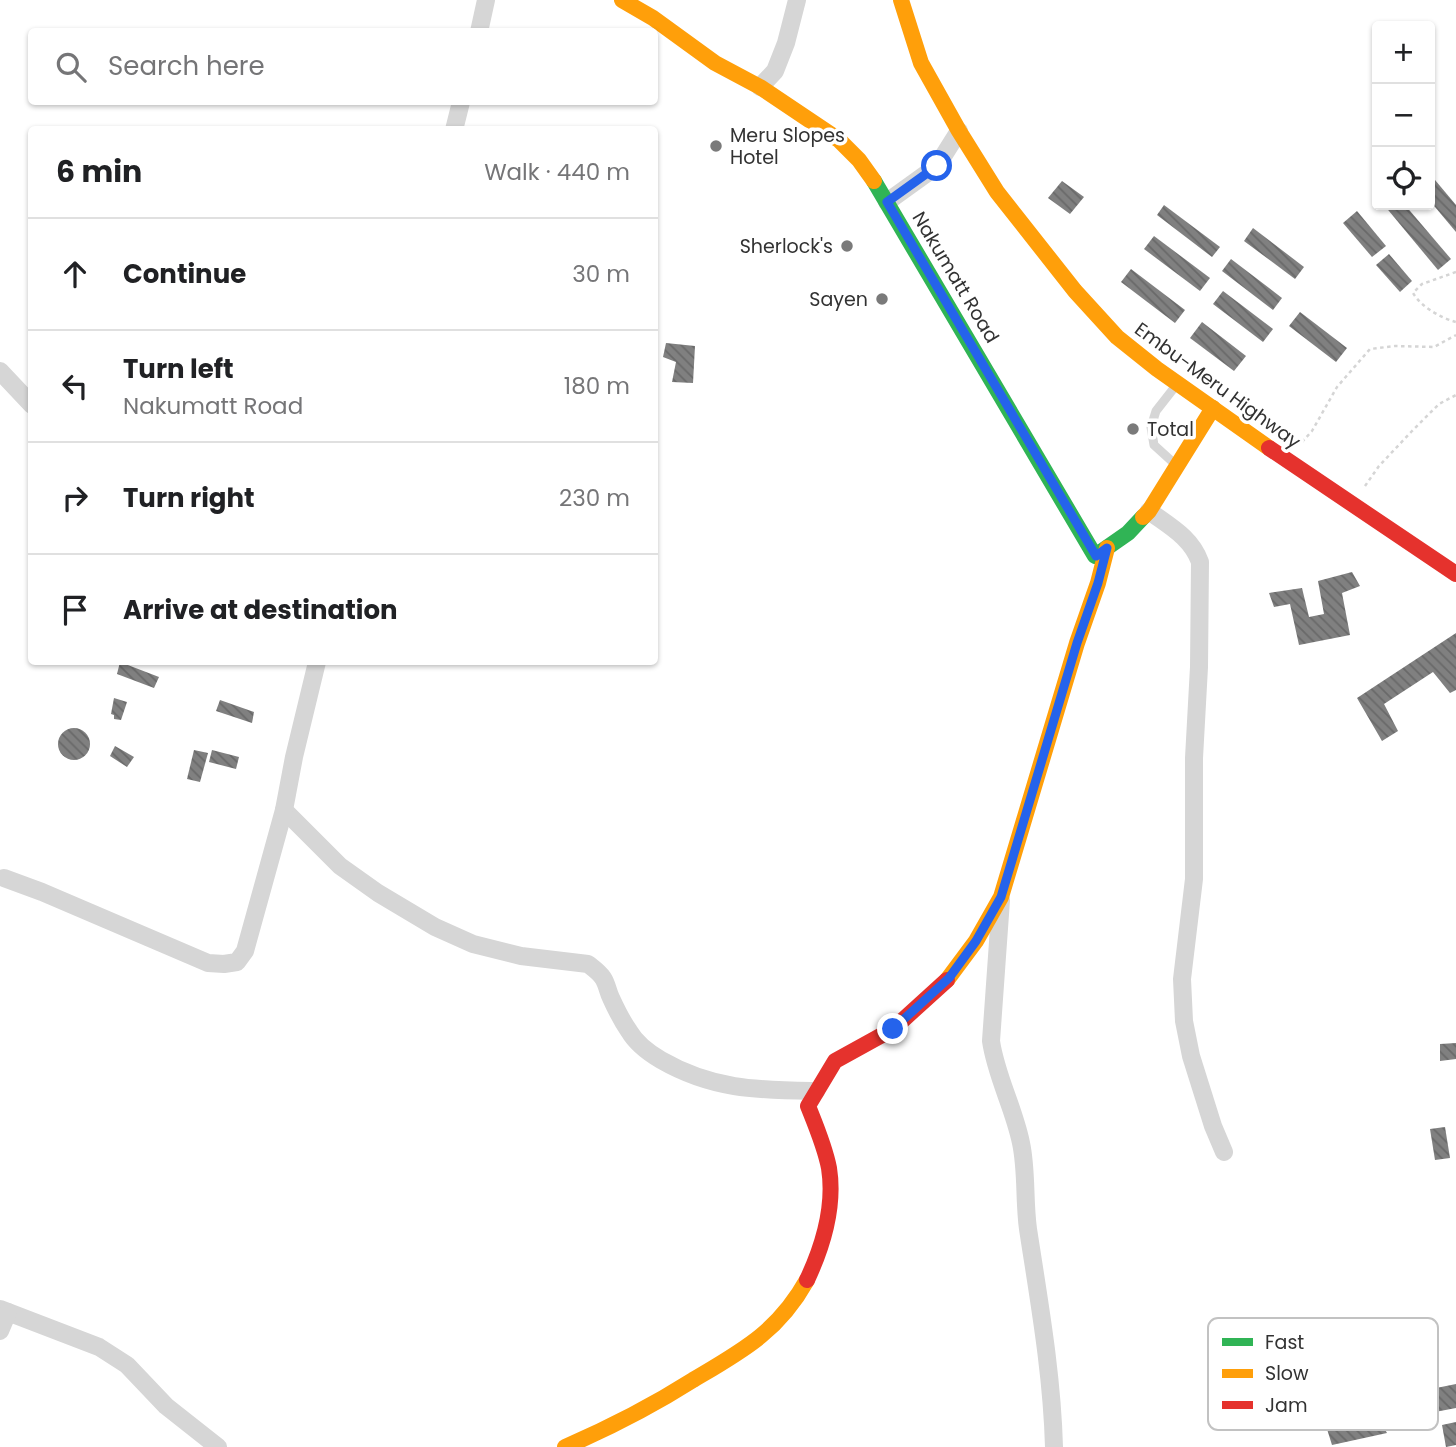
<!DOCTYPE html>
<html lang="en">
<head>
<meta charset="utf-8">
<style>
	:root { --surface:#fff; --page:#f2f2f2; --text:#202124; --muted:#757577; --line:#e0e0e0 }
	body { margin:0; font-family:Poppins,sans-serif; background:var(--page); color:var(--text) }
	.controls { position:absolute; right:21px; top:21px; display:grid; overflow:hidden; border-radius:7px; box-shadow:0 2px 5px #0004 }
	.controls button { width:63px; height:63px; display:grid; place-items:center; padding:0; border:0; border-bottom:2px solid var(--line); background:var(--surface); color:var(--text); font:35px sans-serif }
	.stop { position:absolute; width:21px; height:21px; margin:-16px; border:5px solid #2563eb; border-radius:50%; background:#fff }
	.stop.end { background:#2563eb; border-color:#fff; box-shadow:0 2px 7px #0008 }
	.list { margin:0; padding:0; list-style:none }
	h2 { display:flex; justify-content:space-between; align-items:center; height:91px; margin:0; padding:0 28px; font-size:30px }
	h2 small { font-size:23px; font-weight:400; color:var(--muted) }
	.list li { display:grid; grid-template-columns:46px 1fr auto; gap:21px; align-items:center; box-sizing:border-box; height:112px; padding:0 28px; border-top:2px solid var(--line) }
	.list b { display:block; font-size:26px; white-space:nowrap }
	.list p { margin:0; font-size:23px; white-space:nowrap; color:var(--muted) }
	.list em { font-size:23px; font-style:normal; color:var(--muted) }
	.icon { flex:none; width:38px; height:38px; fill:none; stroke:currentColor; stroke-width:2; stroke-linecap:round; stroke-linejoin:round }
	.map { position:relative; flex:none; width:1456px; height:1447px; overflow:hidden }
	.search { position:absolute; background:var(--surface); box-shadow:0 2px 5px #0004; left:28px; top:28px; width:630px; height:77px; display:flex; align-items:center; gap:18px; box-sizing:border-box; padding:0 24px; border-radius:7px; color:var(--muted); font-size:26px }
	.panel { position:absolute; background:var(--surface); box-shadow:0 2px 5px #0004; left:28px; top:126px; width:630px; height:539px; border-radius:7px }
	.map>svg:first-child { display:block }
</style>
</head>
<body>
<div class="map">
<svg width="1456" height="1447" viewBox="0 0 1456 1447">
	<defs>
		<pattern id="building-back-hatch" width="6" height="6" patternUnits="userSpaceOnUse" patternTransform="scale(1.75)"><rect width="6" height="6" fill="#808080"/><path d="M-1 5l2 2M0 0l6 6M5-1l2 2" fill="none" stroke="#696969"/></pattern>
	</defs>
	<rect width="100%" height="100%" fill="#fff"/>
	<g fill="url(#building-back-hatch)">
		<path d="M 1430,174 L 1456,205 L 1456,232 L 1430,201 Z"/>
		<path d="M 1062,181 L 1084,197 L 1070,214 L 1048,198 Z"/>
		<path d="M 1164,205 L 1220,247 L 1212,257 L 1157,215 Z"/>
		<path d="M 1384,205 L 1405,205 L 1451,259 L 1438,270 Z"/>
		<path d="M 1357,211 L 1386,246 L 1372,257 L 1343,223 Z"/>
		<path d="M 1253,228 L 1304,267 L 1295,279 L 1244,241 Z"/>
		<path d="M 1154,236 L 1210,278 L 1200,291 L 1144,249 Z"/>
		<path d="M 1389,254 L 1412,281 L 1400,292 L 1376,265 Z"/>
		<path d="M 1231,259 L 1282,298 L 1273,310 L 1222,271 Z"/>
		<path d="M 1131,269 L 1185,310 L 1175,323 L 1121,282 Z"/>
		<path d="M 1223,291 L 1273,329 L 1263,342 L 1213,304 Z"/>
		<path d="M 1300,312 L 1347,348 L 1336,362 L 1289,326 Z"/>
		<path d="M 1202,322 L 1246,356 L 1234,371 L 1190,338 Z"/>
		<path d="M 666,343 L 695,346 L 693,383 L 672,382 L 676,362 L 663,357 Z"/>
		<path d="M 1352,572 L 1360,586 L 1342,593 L 1350,635 L 1299,645 L 1290,604 L 1274,607 L 1269,593 L 1302,588 L 1309,617 L 1324,614 L 1318,581 Z"/>
		<path d="M 1456,633 L 1456,690 L 1450,693 L 1433,672 L 1384,704 L 1398,731 L 1382,741 L 1357,698 Z"/>
		<path d="M 120,662 L 159,677 L 154,688 L 117,674 Z"/>
		<path d="M 114,698 L 127,702 L 121,720 L 114,719 L 114,715 L 111,714 Z"/>
		<path d="M 220,700 L 254,712 L 252,723 L 216,711 Z"/>
		<circle cx="74" cy="744" r="16"/>
		<path d="M 115,746 L 134,757 L 127,767 L 110,756 Z"/>
		<path d="M 194,750 L 208,753 L 200,782 L 187,779 Z"/>
		<path d="M 212,750 L 239,757 L 236,769 L 209,762 Z"/>
		<path d="M 1456,1043 L 1456,1059 L 1440,1061 L 1440,1044 Z"/>
		<path d="M 1445,1127 L 1450,1158 L 1435,1160 L 1430,1129 Z"/>
		<path d="M 1456,1384 L 1456,1408 L 1382,1422 L 1377,1400 Z"/>
		<path d="M 1379,1419 L 1387,1433 L 1332,1445 L 1327,1429 Z"/>
		<path d="M 1456,1422 L 1456,1445 L 1446,1447 L 1442,1425 Z"/>
	</g>
	<g fill="none" stroke-linecap="round" stroke-linejoin="round">
		<g stroke="#d5d5d5" stroke-width="2.5" stroke-dasharray="3.5 3.5" stroke-linecap="butt">
			<path d="M 1456,272 L 1422,284 L 1413,293 C 1421,307 1441,318 1456,322"/>
			<path d="M 1302,442 L 1312,431 L 1337,387 L 1370,349 L 1395,346 L 1434,347 L 1456,335"/>
			<path d="M 1365,486 L 1379,466 L 1412,431 L 1439,404 L 1456,395"/>
		</g>
		<path stroke="#d6d6d6" stroke-width="9" d="M 1174,388 L 1156,411 L 1151,427 L 1154,445 L 1176,465"/>
		<g stroke="#d6d6d6" stroke-width="18">
			<path d="M 479,32 L 486,0"/>
			<path d="M 760,87 L 775,71 L 786,43 L 797,0"/>
			<path d="M 454,130 L 461,102"/>
			<path d="M 887,202 L 937,166 L 959,131"/>
			<path d="M 0,371 L 32,405"/>
			<path d="M 1149,511 C 1169,526 1191,537 1200,562 L 1199,667 L 1194,758 L 1194,879 L 1182,979 L 1184,1021 L 1191,1056 L 1213,1126 L 1224,1152"/>
			<path d="M 284,810 L 340,866 L 378,893 L 435,927 L 473,944 L 521,956 L 588,964 C 593,968 599,972 603,978 C 607,984 608,992 611,998 C 616,1009 622,1021 629,1031 C 636,1043 649,1053 661,1060 C 713,1090 758,1090 816,1091"/>
			<path d="M 4,878 L 42,892 L 208,963 L 224,964 L 237,962 L 245,951 L 284,810 L 294,757 L 317,662"/>
			<path d="M 1001,900 L 991,1041 C 996,1076 1014,1108 1021,1143 C 1027,1171 1024,1200 1028,1229 C 1039,1301 1052,1373 1054,1447"/>
			<path d="M 0,1309 L 99,1347 L 127,1365 L 166,1406 L 218,1447"/>
			<path d="M 0,1331 L 8,1312"/>
		</g>
		<path stroke="#30b455" stroke-width="16" d="M 874,181 L 1095,556 L 1128,533 L 1143,517"/>
		<g stroke="#ff9f0a" stroke-width="16">
			<path d="M 622,0 L 653,18 L 715,63 L 760,87 L 839,140 L 859,160 L 874,181"/>
			<path d="M 901,0 L 921,63 L 959,131 L 997,192 L 1075,291 L 1117,337 L 1157,369 L 1269,448"/>
			<path d="M 1143,517 L 1149,511 L 1213,408"/>
			<path d="M 947,980 L 976,941 L 1001,897 L 1077,643 L 1098,583 L 1107,548"/>
			<path d="M 565,1447 C 609,1428 652,1406 693,1380 C 742,1351 778,1332 807,1280"/>
		</g>
		<g stroke="#e5322d" stroke-width="16">
			<path d="M 1269,448 L 1456,574"/>
			<path d="M 807,1280 C 823,1246 835,1206 829,1168 C 825,1147 816,1126 808,1106 L 835,1061 L 893,1029 L 947,980"/>
		</g>
	</g>
	<g fill="none" stroke-linecap="round" stroke-linejoin="round">
		<path stroke="#2563eb" stroke-width="9" d="M 893,1029 L 949,978 L 976,941 L 1001,897 L 1077,643 L 1098,583 L 1107,548 L 1096,556 L 887,202 L 937,166"/>
	</g>
	<g fill="#7a7a7a" stroke="#fff" stroke-width="2.5">
		<circle cx="716" cy="146" r="7"/>
		<circle cx="847" cy="246" r="7"/>
		<circle cx="882" cy="299" r="7"/>
		<circle cx="1133" cy="429" r="7"/>
	</g>
	<g text-anchor="middle" stroke-width="7" stroke-linejoin="round" paint-order="stroke">
		<g font-size="19" fill="#323232" stroke="#fff" text-anchor="start">
			<text x="730" y="142">Meru Slopes<tspan x="730" dy="22">Hotel</tspan></text>
			<text x="833" y="253" text-anchor="end">Sherlock's</text>
			<text x="868" y="306" text-anchor="end">Sayen</text>
			<text x="1147" y="436">Total</text>
		</g>
		<g font-size="19" fill="#323232" stroke="#fff">
			<text transform="translate(956 277) rotate(59)" y="7">Nakumatt Road</text>
			<text transform="translate(1218 385) rotate(36)" y="7">Embu-Meru Highway</text>
		</g>
	</g>
	<rect x="1208" y="1318" width="230" height="112" rx="10" fill="#fff" stroke="#c2c2c2" stroke-width="2"/>
	<rect x="1222" y="1338" width="31" height="8" fill="#30b455"/>
	<rect x="1222" y="1369" width="31" height="9" fill="#ff9f0a"/>
	<rect x="1222" y="1401" width="31" height="8" fill="#e5322d"/>
	<g font-size="19" fill="#323232">
		<text x="1265" y="1349">Fast</text>
		<text x="1265" y="1380">Slow</text>
		<text x="1265" y="1412">Jam</text>
	</g>
</svg>
<div class="controls">
<button>+</button>
<button>−</button>
<button><svg class="icon" aria-label="locate" viewBox="0 0 24 24"><circle cx="12" cy="12" r="6"/><path d="M12 2v4M12 18v4M2 12h4M18 12h4"/></svg></button>
</div>
<div class="stop" style="left:937px;top:166px"></div>
<div class="stop end" style="left:893px;top:1029px"></div>
<div class="search"><svg class="icon" aria-label="search" viewBox="0 0 24 24"><circle cx="10" cy="10" r="6"/><path d="M15 15l6 6"/></svg>Search here</div>
<section class="panel">
<h2>6 min<small>Walk · 440 m</small></h2>
<ul class="list">
<li><svg class="icon" aria-label="ahead" viewBox="0 0 24 24"><path d="M12 20V5M6 11l6-6 6 6"/></svg><div><b>Continue</b></div><em>30 m</em></li>
<li><svg class="icon" aria-label="left" viewBox="0 0 24 24"><path d="M17 20v-9H6M10 6l-5 5 5 5"/></svg><div><b>Turn left</b><p>Nakumatt Road</p></div><em>180 m</em></li>
<li><svg class="icon" aria-label="right" viewBox="0 0 24 24"><path d="M7 20v-9h11M14 6l5 5-5 5"/></svg><div><b>Turn right</b></div><em>230 m</em></li>
<li><svg class="icon" aria-label="arrive" viewBox="0 0 24 24"><path d="M6 21V4h12l-3 4 3 4H6"/></svg><div><b>Arrive at destination</b></div></li>
</ul>
</section>
</div>
</body>
</html>
